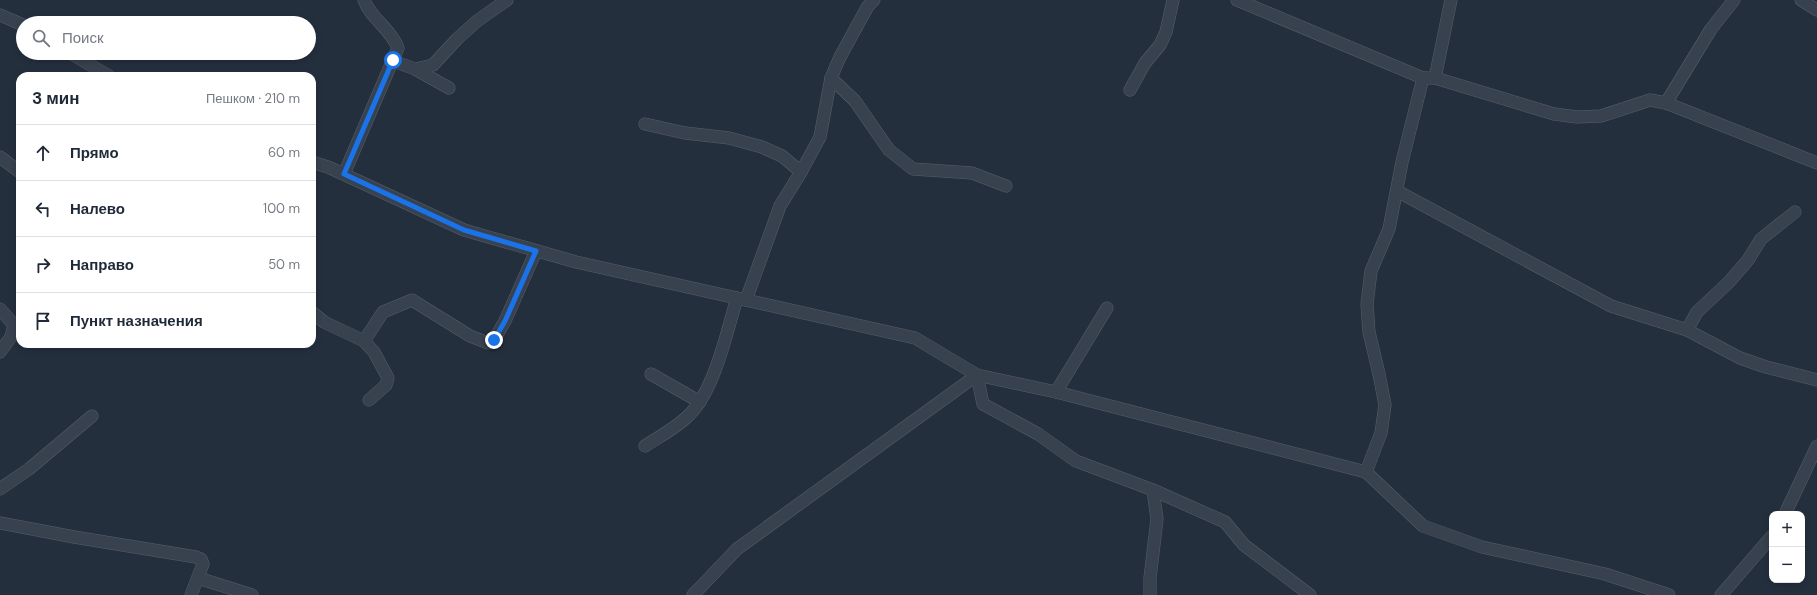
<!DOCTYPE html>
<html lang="ru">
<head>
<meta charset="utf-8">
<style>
	:root { --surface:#fff; --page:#f6f6f7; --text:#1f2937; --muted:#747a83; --line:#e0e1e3 }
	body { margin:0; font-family:"DM Sans",sans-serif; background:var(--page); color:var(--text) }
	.controls { position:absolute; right:12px; bottom:12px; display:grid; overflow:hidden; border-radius:8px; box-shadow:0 2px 6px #0003 }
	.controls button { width:36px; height:36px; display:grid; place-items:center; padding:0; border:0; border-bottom:1px solid var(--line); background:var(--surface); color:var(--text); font:20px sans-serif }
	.stop { position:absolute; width:12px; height:12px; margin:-9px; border:3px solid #1a73e8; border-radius:50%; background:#fff }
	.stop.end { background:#1a73e8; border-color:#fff; box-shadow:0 1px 4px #0008 }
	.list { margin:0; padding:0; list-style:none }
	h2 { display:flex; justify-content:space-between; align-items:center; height:52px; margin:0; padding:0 16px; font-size:17px }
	h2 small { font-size:13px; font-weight:400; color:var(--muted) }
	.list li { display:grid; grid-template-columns:26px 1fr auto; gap:12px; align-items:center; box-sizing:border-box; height:56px; padding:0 16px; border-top:1px solid var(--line) }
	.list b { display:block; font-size:15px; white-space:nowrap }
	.list em { font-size:13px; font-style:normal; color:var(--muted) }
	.icon { flex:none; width:22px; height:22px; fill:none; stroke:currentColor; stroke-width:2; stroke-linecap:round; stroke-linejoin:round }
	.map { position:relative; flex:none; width:1817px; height:595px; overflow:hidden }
	.search { position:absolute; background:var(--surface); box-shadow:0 2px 6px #0003; left:16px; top:16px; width:300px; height:44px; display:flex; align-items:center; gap:10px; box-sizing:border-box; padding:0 14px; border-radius:22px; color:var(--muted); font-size:15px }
	.panel { position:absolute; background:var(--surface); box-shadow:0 2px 6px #0003; left:16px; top:72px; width:300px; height:276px; border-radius:12px }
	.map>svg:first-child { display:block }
</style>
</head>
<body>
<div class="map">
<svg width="1817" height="595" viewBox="0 0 1817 595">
	<rect width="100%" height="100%" fill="#242f3e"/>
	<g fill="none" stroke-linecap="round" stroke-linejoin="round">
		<defs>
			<g id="minor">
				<path d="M 1237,0 L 1423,78 L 1435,78 L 1554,114 L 1577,117 L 1601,116 L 1650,100 L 1666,103 L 1817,163"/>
				<path d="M 1801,0 L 1817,10"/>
				<path d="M 0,15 L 23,25"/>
				<path d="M 70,53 L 109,76"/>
				<path d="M 393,61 L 415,69 L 449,88"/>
				<path d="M 415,69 L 433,65 L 457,39 L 477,21 L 507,0"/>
				<path d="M 831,78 L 855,101 L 889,150 L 913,169 L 972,173 L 1006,186"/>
				<path d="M 1435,78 L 1451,0"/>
				<path d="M 1130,90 L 1145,63 L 1160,45 L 1166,32 L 1173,0"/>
				<path d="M 1666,103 L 1711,29 L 1734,0"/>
				<path d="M 645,124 L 685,133 L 729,138 L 762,147 L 782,156 L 801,172"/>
				<path d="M 0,157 L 20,172"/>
				<path d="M 312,162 L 328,167 L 464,230 L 576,262 L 915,338 L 977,375 L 1056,392 L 1366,472 L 1423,526 L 1482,547 L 1605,574 L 1669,595"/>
				<path d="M 344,174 L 398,48 C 391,29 371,19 364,0"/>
				<path d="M 1397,191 L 1611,306 L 1687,330 L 1740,358 L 1766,367 L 1817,380"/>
				<path d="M 746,300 L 780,206 L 801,172 L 820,137 L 831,78 L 840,57 L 868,6 L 874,0"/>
				<path d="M 0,309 L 14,325 L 11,337 L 0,352"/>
				<path d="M 312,312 L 324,322 L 364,341 L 374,352 L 388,378 L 386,385 L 369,400"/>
				<path d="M 1687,330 L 1697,312 L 1729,282 L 1748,260 L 1761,239 L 1795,212"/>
				<path d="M 364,341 L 383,312 L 412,300 L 470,336 L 488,343 L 494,340 L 505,321 L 536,251"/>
				<path d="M 651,374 L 700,402"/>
				<path d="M 1056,392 L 1107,308"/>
				<path d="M 645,446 C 660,436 678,427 690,414 C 715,389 727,331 737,298"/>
				<path d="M 1366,472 L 1381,433 L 1385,405 L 1379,374 L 1369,332 L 1367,304 L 1371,271 L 1389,229 L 1402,162 L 1423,78"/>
				<path d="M 0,489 L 29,469 L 92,416"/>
				<path d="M 1785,514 L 1817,446"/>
				<path d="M 0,523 L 74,537 L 196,557 L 201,559 L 203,564 L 191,595"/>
				<path d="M 198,578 L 252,595"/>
				<path d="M 693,595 L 737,549 L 977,375 L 983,404 L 1038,434 L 1076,461 L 1153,490 L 1225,522 L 1244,545 L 1310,595"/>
				<path d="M 1150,595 L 1150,578 L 1157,519 L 1153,490"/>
				<path d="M 1721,595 L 1772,536"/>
			</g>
		</defs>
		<use href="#minor" stroke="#565f6c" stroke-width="13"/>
		<use href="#minor" stroke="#38414e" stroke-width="12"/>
	</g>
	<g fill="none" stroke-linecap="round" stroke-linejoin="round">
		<path stroke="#1a73e8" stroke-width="5" d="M 393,60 L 344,174 L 464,230 L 536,251 L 505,321 L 494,340"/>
	</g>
</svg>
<div class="controls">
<button>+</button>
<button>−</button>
</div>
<div class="stop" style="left:393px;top:60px"></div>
<div class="stop end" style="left:494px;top:340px"></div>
<div class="search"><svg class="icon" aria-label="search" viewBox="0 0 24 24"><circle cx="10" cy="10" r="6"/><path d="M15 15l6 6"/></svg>Поиск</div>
<section class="panel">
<h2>3 мин<small>Пешком · 210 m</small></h2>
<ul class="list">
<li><svg class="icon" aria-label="ahead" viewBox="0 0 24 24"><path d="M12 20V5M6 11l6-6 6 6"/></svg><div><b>Прямо</b></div><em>60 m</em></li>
<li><svg class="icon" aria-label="left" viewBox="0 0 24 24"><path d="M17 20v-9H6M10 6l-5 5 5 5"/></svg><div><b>Налево</b></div><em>100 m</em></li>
<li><svg class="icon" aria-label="right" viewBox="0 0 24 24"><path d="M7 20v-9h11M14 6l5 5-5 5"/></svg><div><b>Направо</b></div><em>50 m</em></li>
<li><svg class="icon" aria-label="arrive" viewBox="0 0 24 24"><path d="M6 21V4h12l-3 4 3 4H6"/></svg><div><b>Пункт назначения</b></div></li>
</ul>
</section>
</div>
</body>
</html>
